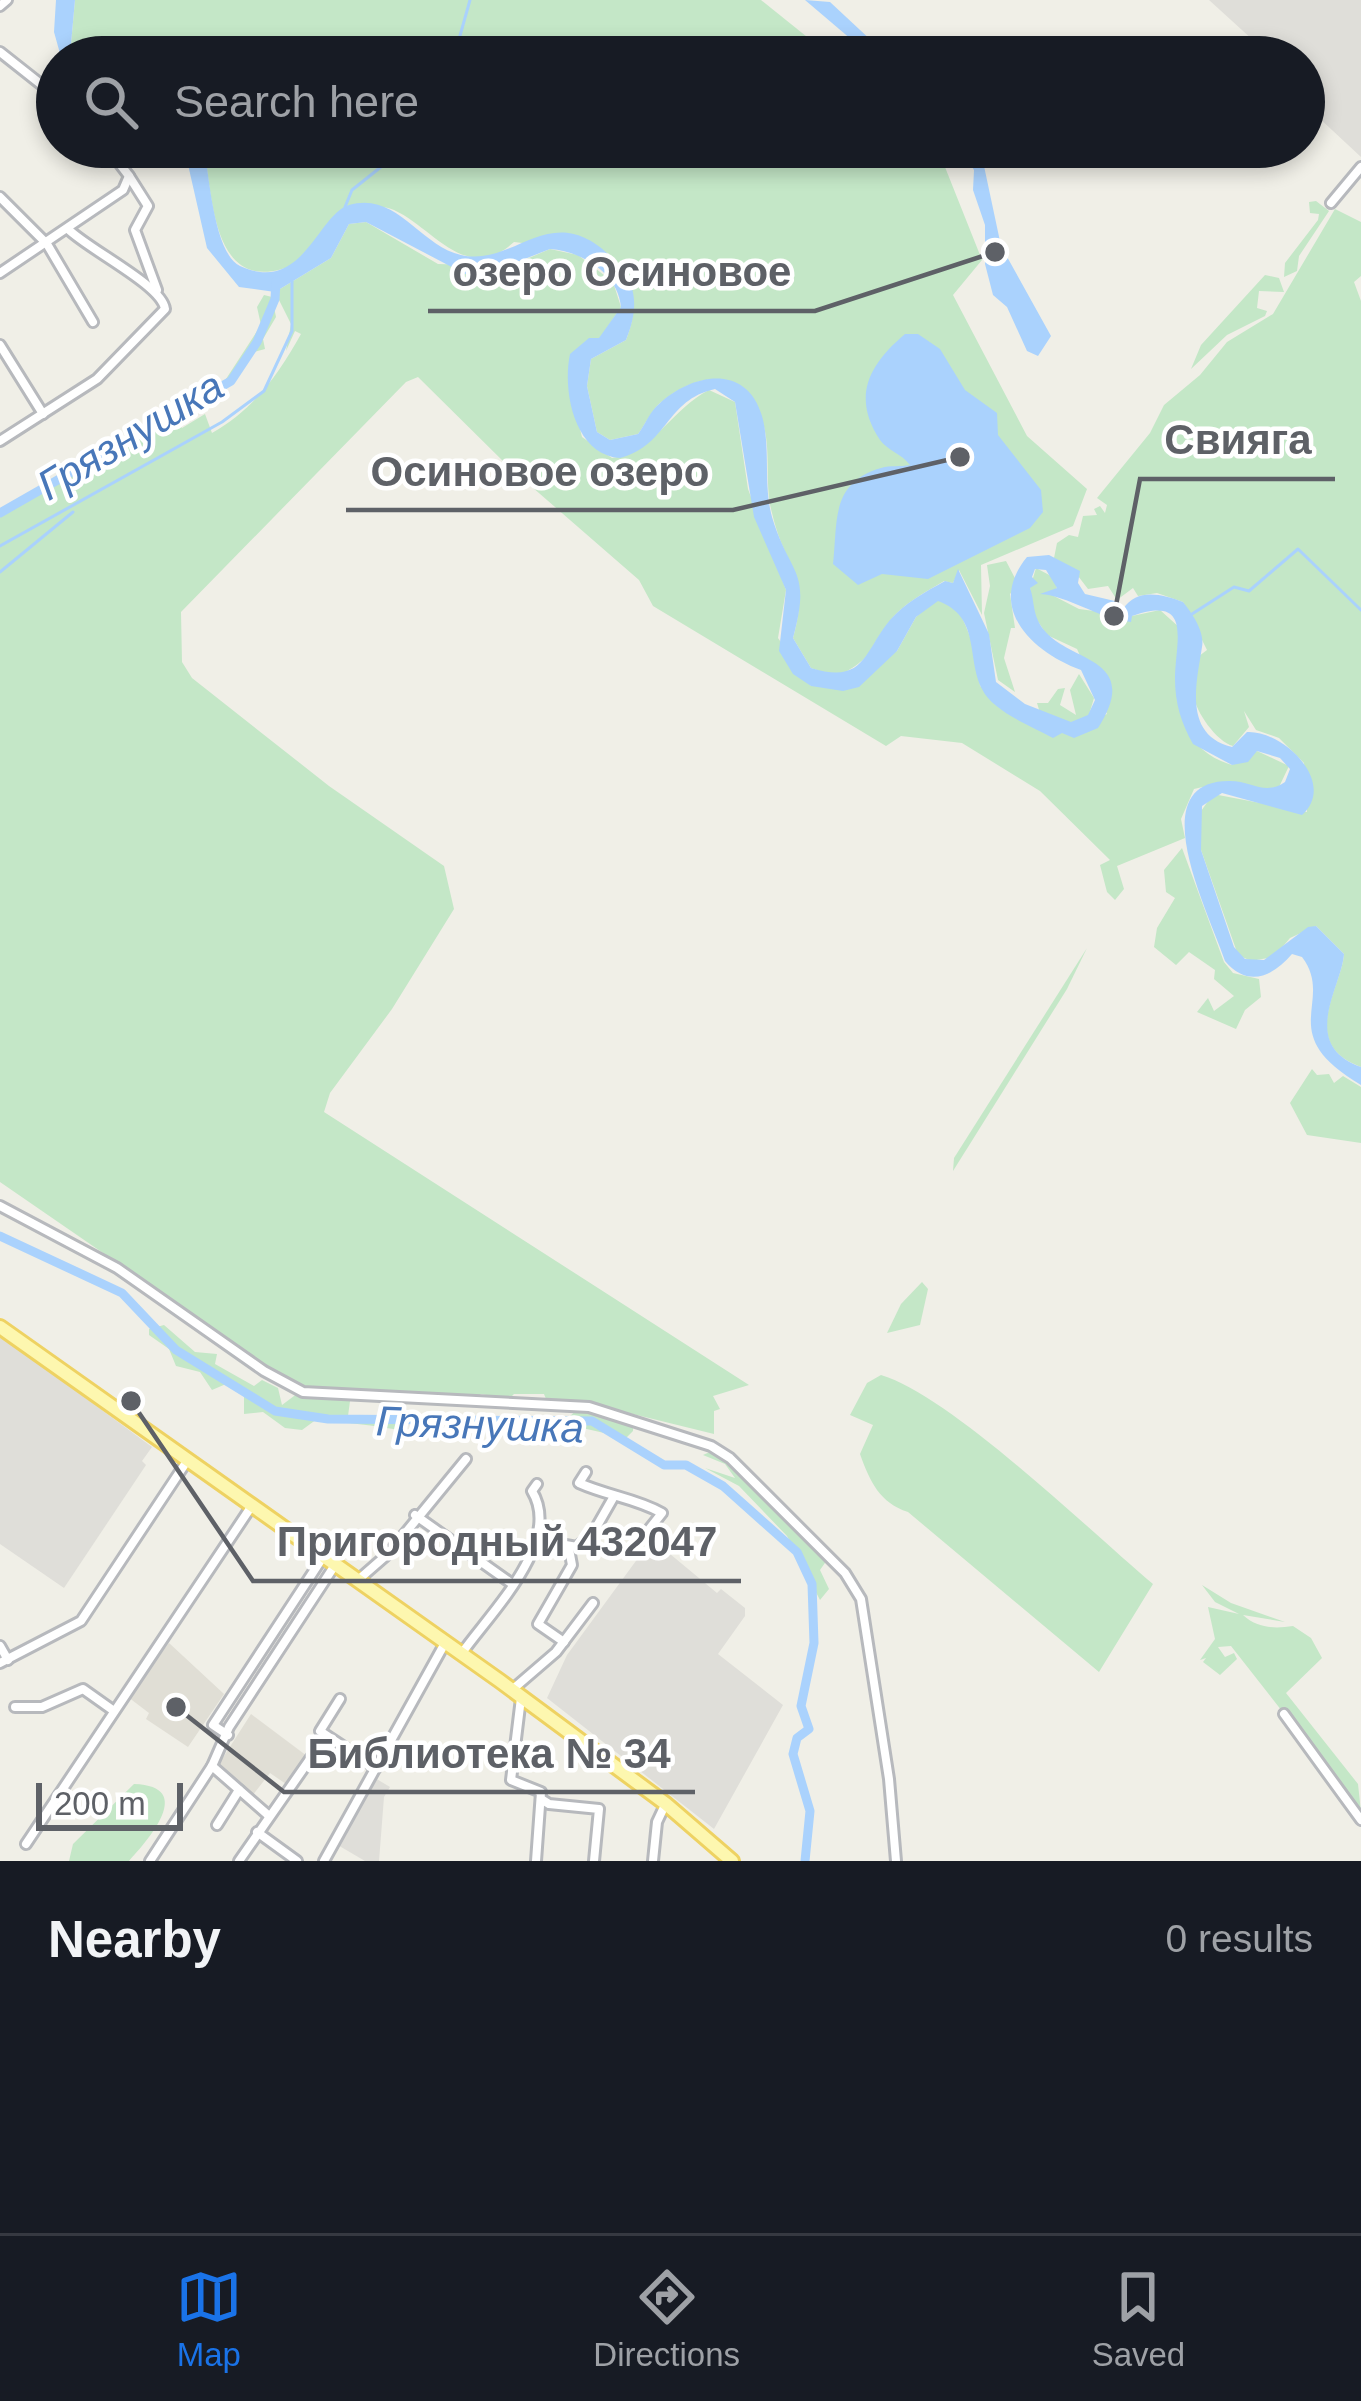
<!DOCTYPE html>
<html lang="en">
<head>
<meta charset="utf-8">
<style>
	:root { --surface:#171b24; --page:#20242c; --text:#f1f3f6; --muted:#9ea1a6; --line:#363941; --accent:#1a73e8 }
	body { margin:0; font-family:Arial,sans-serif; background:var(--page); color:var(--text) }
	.scale { position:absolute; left:36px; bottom:30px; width:147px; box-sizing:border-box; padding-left:12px; border:6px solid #5e6167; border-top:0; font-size:33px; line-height:42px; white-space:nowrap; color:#5e6167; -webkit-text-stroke:9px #fff; paint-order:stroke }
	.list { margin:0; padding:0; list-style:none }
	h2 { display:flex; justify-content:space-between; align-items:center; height:156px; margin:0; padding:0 48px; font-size:51px }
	h2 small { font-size:39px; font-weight:400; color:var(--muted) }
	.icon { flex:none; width:66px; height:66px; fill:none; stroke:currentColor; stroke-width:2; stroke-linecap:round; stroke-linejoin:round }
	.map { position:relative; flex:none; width:1361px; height:1861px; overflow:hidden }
	.search { position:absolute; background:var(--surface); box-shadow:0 6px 18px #0003; left:36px; right:36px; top:36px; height:132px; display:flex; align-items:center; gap:30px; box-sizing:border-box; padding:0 42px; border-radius:66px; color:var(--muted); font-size:45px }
	.sheet { height:372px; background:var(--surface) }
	nav { display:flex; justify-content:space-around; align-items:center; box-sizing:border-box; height:168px; border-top:3px solid var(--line); background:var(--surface); font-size:33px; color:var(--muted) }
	nav a { display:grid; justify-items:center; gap:6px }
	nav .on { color:var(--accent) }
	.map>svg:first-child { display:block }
</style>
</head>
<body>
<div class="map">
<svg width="1361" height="1861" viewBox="0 0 1361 1861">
	<rect width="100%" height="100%" fill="#f0efe7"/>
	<g fill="#dfded9">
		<path d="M 1209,0 L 1361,0 L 1361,157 L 1304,104 L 1304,57 L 1261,57 L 1265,51 Z"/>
		<path d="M 0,1335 L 152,1447 L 142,1461 L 146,1465 L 64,1588 L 0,1544 Z"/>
		<path d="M 652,1539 L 717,1593 L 721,1589 L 745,1608 L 745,1616 L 718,1654 L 783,1705 L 714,1829 L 547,1698 L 567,1655 Z"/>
		<path d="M 375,1778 L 390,1787 L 384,1797 L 379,1861 L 365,1861 L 336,1844 Z"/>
	</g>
	<g fill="#e0ded5">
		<path d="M 169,1643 L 224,1694 L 188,1747 L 146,1719 L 149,1713 L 128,1697 Z"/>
		<path d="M 251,1714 L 307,1756 L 286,1784 L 270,1773 L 252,1796 L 217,1767 Z"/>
	</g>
	<g fill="#c4e7c7">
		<path d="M 75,0 L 761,0 L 832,57 L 78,57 L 71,44 Z"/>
		<path d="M 204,147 L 937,147 L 982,260 L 953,295 L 1027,436 L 1087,489 L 1073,526 L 981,565 L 982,615 L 959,570 L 953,583 L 944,581 C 924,593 904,603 889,622 C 865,653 877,655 837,677 L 811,668 L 793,638 C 811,574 785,570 772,513 C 764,484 772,448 762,420 C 745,365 696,372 660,403 C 651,411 645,425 638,434 L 610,440 L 597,432 L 587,386 L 591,359 L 626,340 C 641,302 631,285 608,253 L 514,242 C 466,285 435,229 394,210 C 385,206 375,207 366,204 C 346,220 323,250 302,261 C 214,305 213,205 204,147 Z"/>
		<path d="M 1316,201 L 1329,211 L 1299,256 L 1297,271 L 1284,277 L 1285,263 L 1318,220 L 1319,214 L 1310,213 L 1309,202 Z"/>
		<path d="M 1335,209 L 1361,222 L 1361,276 L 1354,282 L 1361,301 L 1361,1067 C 1297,1044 1342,987 1344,954 L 1316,926 L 1290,938 L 1274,957 L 1251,961 L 1238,955 L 1201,850 L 1199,814 L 1213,794 L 1307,812 L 1304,763 L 1279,738 L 1256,730 L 1244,711 L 1249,727 L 1233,746 C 1217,742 1195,711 1194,696 C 1194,684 1198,669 1199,656 L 1207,650 L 1183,602 L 1157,593 L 1138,596 L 1133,588 L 1117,600 L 1108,586 L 1088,589 L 1075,572 L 1053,563 L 1057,543 L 1069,535 L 1078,537 L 1083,516 L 1097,515 L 1094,509 L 1100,506 L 1105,513 L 1107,505 L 1097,498 L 1150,433 L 1164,405 L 1200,375 L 1227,342 L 1273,314 Z"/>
		<path d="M 366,222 L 438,264 L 510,266 L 550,249 L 578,255 L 613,282 L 621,307 L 569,384 L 582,437 L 612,458 C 651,454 674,407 709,390 L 735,402 L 748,489 L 786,590 L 778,638 L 811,686 L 897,651 L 916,617 L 937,599 L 956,605 C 970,633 978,655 980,686 L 1062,733 L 1107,714 L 1077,649 L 1047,635 L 1033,614 L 1030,588 L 1036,568 L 1053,577 L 1057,588 L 1050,594 L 1079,609 L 1132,616 L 1160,610 L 1180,628 C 1174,680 1169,747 1232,765 L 1257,751 L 1289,766 L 1279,787 C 1249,792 1230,780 1194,789 L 1181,819 L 1185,838 L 1117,866 L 1124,889 L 1115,900 L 1107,892 L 1100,865 L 1110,860 L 1040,791 L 962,743 L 901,736 L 886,746 L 653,606 L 639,580 L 509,467 L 418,377 L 406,382 L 181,612 L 182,662 L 192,678 L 329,786 L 444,866 L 454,909 L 392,1009 L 330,1093 L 324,1112 L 749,1385 L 713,1396 L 720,1409 L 714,1411 L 714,1434 L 580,1401 L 546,1399 L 544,1394 L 514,1394 L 509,1399 L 481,1394 L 475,1399 L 299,1388 L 0,1182 L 0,516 L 175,419 L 182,428 L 205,414 L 212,433 C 254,409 278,375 301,334 L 295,331 L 286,351 L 291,324 L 275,292 L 331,258 L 349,224 Z"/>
		<path d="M 1265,275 L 1279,278 L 1284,292 L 1259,291 L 1257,308 L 1267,311 L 1265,316 L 1227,335 L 1191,369 L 1201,345 Z"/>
		<path d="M 264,295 L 272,297 L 276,317 L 263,339 L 265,349 L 254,352 L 230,385 L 224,382 L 261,325 L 257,307 Z"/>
		<path d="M 1006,561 L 1018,584 L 1010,594 L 1015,628 L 1011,628 L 1004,658 L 1015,692 L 998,680 L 984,613 L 990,586 L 987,565 Z"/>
		<path d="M 1079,674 L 1094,698 L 1088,718 L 1070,723 L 1040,713 L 1037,703 L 1048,703 L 1058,689 L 1065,688 L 1060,705 L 1076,715 L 1070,690 Z"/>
		<path d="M 1182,848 L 1224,962 L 1233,973 L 1259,979 L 1261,997 L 1245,1010 L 1236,1029 L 1197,1012 L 1208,998 L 1214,1011 L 1234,996 L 1214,979 L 1215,970 L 1189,952 L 1176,965 L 1154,947 L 1157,928 L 1175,898 L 1166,892 L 1164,870 Z"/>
		<path d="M 1087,948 L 1067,989 L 953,1171 L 954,1158 Z"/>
		<path d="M 1312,1069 L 1317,1075 L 1329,1074 L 1334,1083 L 1343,1076 L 1361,1087 L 1361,1143 L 1307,1135 L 1290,1103 Z"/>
		<path d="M 922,1282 L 928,1289 L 920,1325 L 887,1333 L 901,1304 Z"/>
		<path d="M 164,1325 L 195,1352 L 217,1354 L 215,1364 L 254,1386 L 262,1380 L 278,1388 L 282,1405 L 298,1393 L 343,1398 L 350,1401 L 348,1416 L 391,1416 L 403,1422 L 405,1431 C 373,1425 345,1423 317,1419 L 302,1430 L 285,1428 L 263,1412 L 244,1414 L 244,1395 L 226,1384 L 212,1390 L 200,1372 L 176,1366 L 169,1349 L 149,1335 L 149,1329 Z"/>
		<path d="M 881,1375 C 950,1395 1091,1532 1153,1584 L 1099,1672 L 908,1512 C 880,1503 870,1482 860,1454 L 873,1425 L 850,1415 L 867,1383 Z"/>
		<path d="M 578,1409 L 633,1422 L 633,1431 L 626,1438 L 578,1427 L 467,1427 L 476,1419 L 570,1416 Z"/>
		<path d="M 712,1451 L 734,1466 L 827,1560 L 820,1570 L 829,1589 L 820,1600 L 787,1536 L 739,1486 L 705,1468 L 735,1478 L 725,1464 L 703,1455 Z"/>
		<path d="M 1202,1585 L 1231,1603 L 1285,1622 L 1243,1615 C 1257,1628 1274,1629 1293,1626 L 1311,1638 L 1322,1658 L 1286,1693 L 1358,1784 L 1361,1812 L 1231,1646 L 1218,1647 L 1225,1657 L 1234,1653 L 1237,1659 L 1220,1675 L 1203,1662 L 1206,1658 L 1200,1660 L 1215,1639 L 1208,1607 L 1239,1614 L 1215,1602 Z"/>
		<path d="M 134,1784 C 197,1786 147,1841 129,1861 L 69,1861 L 73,1844 Z"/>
	</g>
	<g fill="#aad2fd">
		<path d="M 56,0 L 75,0 L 71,44 L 78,57 L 61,57 L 54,32 Z"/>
		<path d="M 805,0 L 830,2 L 889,57 L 872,57 Z"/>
		<path d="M 184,147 L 204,147 C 209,174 214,254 240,266 C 303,295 317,215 349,205 C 397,191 420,246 461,255 C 518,268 553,191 619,265 C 639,288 637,313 626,340 L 591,359 L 587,386 L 597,432 L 610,440 L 638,434 C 645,425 650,411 659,404 C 691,374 746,362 762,416 C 771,448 763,484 772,517 C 790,577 812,568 793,638 L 811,668 C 865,685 864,651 890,620 C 905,603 925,592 945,581 L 953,583 L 958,569 L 989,634 L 996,682 L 1025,704 L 1071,722 L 1088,715 L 1095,700 L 1081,670 C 1033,653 985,608 1027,557 L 1049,555 L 1080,571 L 1078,583 L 1085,594 L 1119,602 L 1123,609 C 1137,588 1161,594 1183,602 C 1192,613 1205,632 1202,647 C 1197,681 1182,735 1232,747 L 1247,732 C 1283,730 1338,783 1302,815 L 1222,793 L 1202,806 L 1201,850 L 1234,947 L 1245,959 L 1264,960 L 1308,927 L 1316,926 L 1344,954 C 1342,987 1298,1044 1361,1067 L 1361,1085 C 1272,1033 1336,1002 1302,957 L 1292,954 C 1272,977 1248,988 1225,961 C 1209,913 1140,780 1230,781 C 1252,781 1265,796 1285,782 L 1290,769 L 1280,758 L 1257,751 L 1248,762 L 1232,765 L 1193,744 C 1181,723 1175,703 1175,679 C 1175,642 1194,594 1132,616 L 1131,622 C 1097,618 1069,596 1040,594 L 1057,588 L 1046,570 L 1035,569 L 1032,577 L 1038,583 L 1030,588 C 1035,602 1032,615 1044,630 C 1070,663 1143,657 1098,728 L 1074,738 L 1062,733 L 1053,738 C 1032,726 993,712 982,689 C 966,657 981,617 938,601 L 916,617 L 897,651 L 859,687 L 843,691 L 811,686 L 793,674 L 779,651 L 786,590 L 754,517 L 735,402 L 715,389 C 665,400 669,445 620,458 C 575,455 562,392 570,354 L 589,338 L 599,338 L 621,307 C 618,273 581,251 550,249 L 489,273 L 465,274 L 366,222 L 349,224 L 331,258 L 275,292 L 239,287 L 207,248 Z"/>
		<path d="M 960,147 L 974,147 L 974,158 L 984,166 L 1001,246 L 1051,336 L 1038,356 L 1027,351 L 1007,307 L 993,295 L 985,264 L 985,225 L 973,190 L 974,170 Z"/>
		<path d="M 918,334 L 940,349 L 965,390 L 997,413 L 998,435 L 1041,490 L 1043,512 L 1030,528 L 928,579 L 882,574 L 858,585 L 833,564 C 838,521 830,483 881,468 C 891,465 900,467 910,465 C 902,454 887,450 880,440 C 853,399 866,367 905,334 Z"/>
	</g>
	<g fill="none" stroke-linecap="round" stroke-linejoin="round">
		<g stroke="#aad2fd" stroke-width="3">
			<path d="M 454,57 L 470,0"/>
			<path d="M 345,207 L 352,190 L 406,147"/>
			<path d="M 0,546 L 222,422 L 264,391 L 292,331 L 292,281"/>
			<path d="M 0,572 L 73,512"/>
			<path d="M 1192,614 L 1234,587 L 1249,591 L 1298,549 L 1361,610"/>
		</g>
		<g stroke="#aad2fd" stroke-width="9">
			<path d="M 0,513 L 231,381 L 257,342 L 275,299 L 276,281"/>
			<path d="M 0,1236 L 122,1293 L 176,1350 L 275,1411 L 328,1419 L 592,1421 L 664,1465 L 686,1465 L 723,1486 L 797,1552 L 812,1584 L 814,1643 L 801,1706 L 809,1729 L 797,1738 L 793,1754 L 810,1811 L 805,1861"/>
		</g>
		<defs>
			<g id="minor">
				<path d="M 0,6 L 7,0"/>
				<path d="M 0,52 L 57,97"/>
				<path d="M 129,176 L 148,206 L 135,230 L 157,290"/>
				<path d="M 0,197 L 47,244 L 93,322"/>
				<path d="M 1331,203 L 1361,167"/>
				<path d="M 0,273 L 123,190 L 129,176 L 107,147"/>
				<path d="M 0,345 L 43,414"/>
				<path d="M 0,441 L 97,379 L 165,309 C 162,285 89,250 68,229"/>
				<path d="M 0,1206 L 117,1268 L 264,1371 L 303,1392 L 589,1407 L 711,1446 L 730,1458 L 845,1573 L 861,1599 L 889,1779 L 896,1861"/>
				<path d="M 586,1472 L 579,1483 C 608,1496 635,1498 662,1513 L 643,1537"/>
				<path d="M 415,1515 L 511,1583"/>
				<path d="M 537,1540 L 577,1547 L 593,1533 L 613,1498"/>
				<path d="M 358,1580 L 389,1553 L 466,1459"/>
				<path d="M 564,1642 L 538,1624 L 572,1565 L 569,1549"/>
				<path d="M 0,1646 L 8,1660"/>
				<path d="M 462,1653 C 491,1612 563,1542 532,1491 L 537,1484"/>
				<path d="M 0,1663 L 81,1621 L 187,1461"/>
				<path d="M 513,1689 L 556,1652 L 593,1603"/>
				<path d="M 521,1698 L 511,1780 L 541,1792 L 536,1861"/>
				<path d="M 340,1699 L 320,1731 L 376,1768"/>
				<path d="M 15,1707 L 42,1707 L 83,1689 L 114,1711"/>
				<path d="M 1284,1714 L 1361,1820"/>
				<path d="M 228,1735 L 213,1725 L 323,1557"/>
				<path d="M 212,1766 L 268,1815"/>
				<path d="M 541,1799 L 549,1804 L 599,1809 L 594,1861"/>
				<path d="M 217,1825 L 239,1790"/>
				<path d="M 257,1832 L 297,1861"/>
				<path d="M 26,1844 L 251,1507"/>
				<path d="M 150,1861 L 212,1766 L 229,1727 L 335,1565"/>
				<path d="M 239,1861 L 326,1736"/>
				<path d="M 324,1861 L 445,1643"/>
				<path d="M 653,1861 L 657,1822 L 665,1805"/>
			</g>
			<path id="major" d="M 0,1327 L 500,1681 L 666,1804 L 732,1861"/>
		</defs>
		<use href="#minor" stroke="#b7b9bd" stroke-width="14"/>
		<use href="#major" stroke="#eed262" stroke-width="18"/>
		<use href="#minor" stroke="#fff" stroke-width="8"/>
		<use href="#major" stroke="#fdf7af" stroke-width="12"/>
	</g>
	<g text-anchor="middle" stroke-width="9" stroke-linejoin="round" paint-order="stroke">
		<g font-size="42" font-style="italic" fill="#4877b9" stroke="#fff">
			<text transform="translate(130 435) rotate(-31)" y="15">Грязнушка</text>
			<text transform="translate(480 1424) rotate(2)" y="15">Грязнушка</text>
		</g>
	</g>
	<path fill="none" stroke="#5e6167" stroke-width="4.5" d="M995 252L815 311H428M1114 616L1140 479H1335M960 457L733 510H346M131 1401L253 1581H741M176 1707L284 1792H695"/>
	<g fill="#5e6167" stroke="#fff" stroke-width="4.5">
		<circle cx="995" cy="252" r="12"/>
		<circle cx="1114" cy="616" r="12"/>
		<circle cx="960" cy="457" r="12"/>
		<circle cx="131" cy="1401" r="12"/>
		<circle cx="176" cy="1707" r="12"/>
	</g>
	<g font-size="42" text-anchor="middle" font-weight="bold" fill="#5e6167" stroke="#fff" stroke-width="9" stroke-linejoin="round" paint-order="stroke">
		<text x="622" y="286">озеро Осиновое</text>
		<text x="1238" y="454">Свияга</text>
		<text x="540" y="486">Осиновое озеро</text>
		<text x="497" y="1556">Пригородный 432047</text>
		<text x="489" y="1768">Библиотека № 34</text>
	</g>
</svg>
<div class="scale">200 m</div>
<div class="search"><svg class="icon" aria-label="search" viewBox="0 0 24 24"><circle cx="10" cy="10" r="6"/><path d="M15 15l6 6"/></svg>Search here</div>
</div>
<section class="sheet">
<h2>Nearby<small>0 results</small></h2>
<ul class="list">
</ul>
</section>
<nav>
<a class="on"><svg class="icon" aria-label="map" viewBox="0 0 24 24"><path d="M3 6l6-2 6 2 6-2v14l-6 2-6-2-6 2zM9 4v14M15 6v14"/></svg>Map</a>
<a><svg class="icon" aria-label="directions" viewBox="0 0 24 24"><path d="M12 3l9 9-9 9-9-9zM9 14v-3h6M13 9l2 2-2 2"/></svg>Directions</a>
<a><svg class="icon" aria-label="saved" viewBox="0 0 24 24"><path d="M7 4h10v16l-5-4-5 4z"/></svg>Saved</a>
</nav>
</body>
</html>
